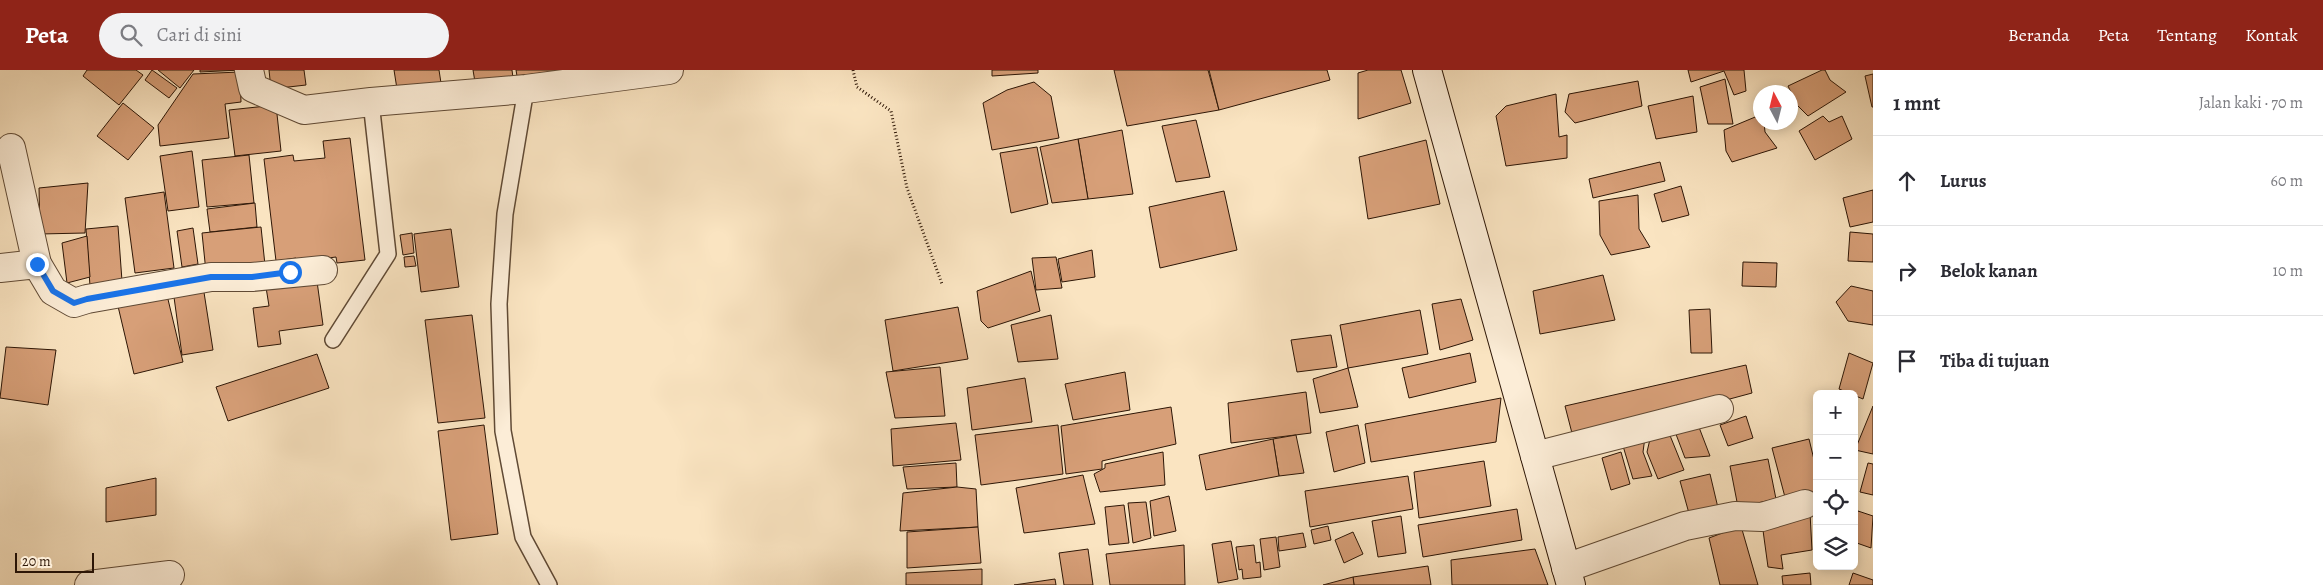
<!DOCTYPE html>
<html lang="id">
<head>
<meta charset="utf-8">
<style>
	:root { --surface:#fff; --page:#f2f2f3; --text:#2b2b33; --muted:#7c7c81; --line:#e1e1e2; --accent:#8f2418 }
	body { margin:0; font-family:Alegreya,serif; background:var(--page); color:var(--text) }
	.controls { position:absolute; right:15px; bottom:15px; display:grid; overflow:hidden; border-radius:8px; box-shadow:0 2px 12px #0003 }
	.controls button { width:45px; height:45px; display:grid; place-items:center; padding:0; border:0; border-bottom:1px solid var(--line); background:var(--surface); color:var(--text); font:25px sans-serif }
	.compass { position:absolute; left:1753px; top:15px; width:45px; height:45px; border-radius:50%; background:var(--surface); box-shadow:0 2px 12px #0003; rotate:353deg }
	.scale { position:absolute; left:15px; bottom:12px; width:79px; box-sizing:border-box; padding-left:5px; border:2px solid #2d1606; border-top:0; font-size:14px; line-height:18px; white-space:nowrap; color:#2d1606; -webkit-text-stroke:4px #fcedd7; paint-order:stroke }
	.stop { position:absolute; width:15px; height:15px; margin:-11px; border:4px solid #1a73e8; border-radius:50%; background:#fff }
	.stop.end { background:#1a73e8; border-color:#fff; box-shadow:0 1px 5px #0008 }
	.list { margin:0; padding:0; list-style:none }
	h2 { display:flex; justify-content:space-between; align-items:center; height:65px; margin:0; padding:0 20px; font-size:21px }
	h2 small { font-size:16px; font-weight:400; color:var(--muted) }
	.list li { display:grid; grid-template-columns:32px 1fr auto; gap:15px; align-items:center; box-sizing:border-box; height:90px; padding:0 20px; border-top:1px solid var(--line) }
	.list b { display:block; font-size:19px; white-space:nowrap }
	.list em { font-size:16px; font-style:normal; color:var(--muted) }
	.icon { flex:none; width:28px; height:28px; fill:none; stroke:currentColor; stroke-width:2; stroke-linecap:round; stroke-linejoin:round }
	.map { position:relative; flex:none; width:1873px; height:515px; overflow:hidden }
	header { display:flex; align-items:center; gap:30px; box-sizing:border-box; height:70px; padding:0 25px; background:var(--accent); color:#fff }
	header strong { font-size:24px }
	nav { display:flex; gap:28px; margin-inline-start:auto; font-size:18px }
	.search { width:350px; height:45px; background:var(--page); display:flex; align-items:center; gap:12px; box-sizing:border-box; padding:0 18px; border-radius:28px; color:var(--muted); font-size:19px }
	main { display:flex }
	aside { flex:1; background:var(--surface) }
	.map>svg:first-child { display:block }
</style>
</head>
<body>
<header>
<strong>Peta</strong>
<div class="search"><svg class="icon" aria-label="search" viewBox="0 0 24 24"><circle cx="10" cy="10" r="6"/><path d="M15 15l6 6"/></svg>Cari di sini</div>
<nav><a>Beranda</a><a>Peta</a><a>Tentang</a><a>Kontak</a></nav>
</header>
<main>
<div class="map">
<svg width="1873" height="515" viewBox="0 0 1873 515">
	<rect width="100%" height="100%" fill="#fae4c1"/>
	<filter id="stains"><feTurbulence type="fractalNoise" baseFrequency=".004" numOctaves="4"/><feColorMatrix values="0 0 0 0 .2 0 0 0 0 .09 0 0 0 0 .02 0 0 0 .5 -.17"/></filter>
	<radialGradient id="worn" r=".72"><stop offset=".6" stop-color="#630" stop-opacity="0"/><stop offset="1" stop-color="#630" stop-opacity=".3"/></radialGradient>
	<g fill="#d79f78" stroke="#2d1606">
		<path d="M 87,0 L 136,0 L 143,5 L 119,35 L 83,6 Z"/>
		<path d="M 152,0 L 177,18 L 169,28 L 145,10 Z"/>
		<path d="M 158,0 L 194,0 L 180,18 Z"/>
		<path d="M 200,0 L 241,0 L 200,2 Z"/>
		<path d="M 269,0 L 304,0 L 306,15 L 271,19 Z"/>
		<path d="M 394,0 L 439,0 L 441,13 L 397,19 Z"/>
		<path d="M 473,0 L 512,0 L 513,8 L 475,12 Z"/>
		<path d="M 516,0 L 566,0 L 517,6 Z"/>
		<path d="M 992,0 L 1038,0 L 1038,3 L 992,6 Z"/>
		<path d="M 1114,0 L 1208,0 L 1219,40 L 1127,56 Z"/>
		<path d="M 1209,0 L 1327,0 L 1330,10 L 1219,40 Z"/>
		<path d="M 1368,0 L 1401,0 L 1411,33 L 1358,49 L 1358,3 Z"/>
		<path d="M 1688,0 L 1744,0 L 1746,21 L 1734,25 L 1724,1 L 1691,12 Z"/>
		<path d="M 1822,0 L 1825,0 L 1830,10 L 1846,22 L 1808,46 L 1797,35 L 1788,16 Z"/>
		<path d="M 240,2 L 241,32 L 225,34 L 229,68 L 160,76 L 158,55 L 193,4 Z"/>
		<path d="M 1873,4 L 1873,37 L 1872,37 L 1865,6 Z"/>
		<path d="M 1725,9 L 1733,54 L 1708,54 L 1700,17 Z"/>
		<path d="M 1638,11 L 1642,36 L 1575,53 L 1565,42 L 1569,24 Z"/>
		<path d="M 1034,12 L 1051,26 L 1059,68 L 992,80 L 983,33 L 1007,20 Z"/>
		<path d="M 1556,24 L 1559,67 L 1567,65 L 1567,88 L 1506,96 L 1496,46 L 1506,36 Z"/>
		<path d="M 1693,26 L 1697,62 L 1656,69 L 1648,36 Z"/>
		<path d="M 123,33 L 154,58 L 128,90 L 97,66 Z"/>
		<path d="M 276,35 L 281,81 L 235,86 L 229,40 Z"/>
		<path d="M 1760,45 L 1760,52 L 1764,52 L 1765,62 L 1777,78 L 1732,92 L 1726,81 L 1724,60 Z"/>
		<path d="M 1823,46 L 1829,52 L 1842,46 L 1852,69 L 1815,90 L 1799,61 Z"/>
		<path d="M 1196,50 L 1210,107 L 1176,112 L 1162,56 Z"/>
		<path d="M 1122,60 L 1133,124 L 1088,129 L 1078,69 Z"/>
		<path d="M 350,68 L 365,190 L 337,193 L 336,187 L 296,192 L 296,188 L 276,191 L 264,89 L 293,85 L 294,91 L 325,88 L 323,71 Z"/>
		<path d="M 1078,69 L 1088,129 L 1052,133 L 1040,77 Z"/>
		<path d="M 1426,70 L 1440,134 L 1368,149 L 1359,87 Z"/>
		<path d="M 1037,77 L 1048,134 L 1011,143 L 1000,83 Z"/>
		<path d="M 192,81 L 199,137 L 168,141 L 160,86 Z"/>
		<path d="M 249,85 L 254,133 L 207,137 L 202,90 Z"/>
		<path d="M 1660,92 L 1665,111 L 1593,128 L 1589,109 Z"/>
		<path d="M 88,113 L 85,163 L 40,164 L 39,118 Z"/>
		<path d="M 1681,116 L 1689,145 L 1662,152 L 1654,124 Z"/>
		<path d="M 1873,120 L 1873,152 L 1850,157 L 1843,128 Z"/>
		<path d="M 1224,121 L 1237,180 L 1160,198 L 1149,137 Z"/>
		<path d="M 164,122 L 174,198 L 135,203 L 125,128 Z"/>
		<path d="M 1638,125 L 1639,159 L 1650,177 L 1611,185 L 1600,165 L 1599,131 Z"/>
		<path d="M 255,133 L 257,157 L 210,162 L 207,139 Z"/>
		<path d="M 118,156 L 122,211 L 90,216 L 86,159 Z"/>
		<path d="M 261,157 L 265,195 L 206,202 L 202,163 Z"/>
		<path d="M 193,158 L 198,194 L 182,197 L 177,161 Z"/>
		<path d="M 451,159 L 459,217 L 421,222 L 414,164 Z"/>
		<path d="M 1850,162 L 1873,164 L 1873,192 L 1848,191 Z"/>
		<path d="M 412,163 L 414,183 L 403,185 L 400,165 Z"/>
		<path d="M 87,166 L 90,207 L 67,213 L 62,173 Z"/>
		<path d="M 1092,180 L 1095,207 L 1062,212 L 1058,189 Z"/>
		<path d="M 414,186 L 416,196 L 405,197 L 404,187 Z"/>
		<path d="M 1056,187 L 1062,218 L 1036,220 L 1032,188 Z"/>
		<path d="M 1743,192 L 1777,193 L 1776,217 L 1742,216 Z"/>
		<path d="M 1031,201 L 1040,241 L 988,258 L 981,251 L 977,221 Z"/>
		<path d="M 316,204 L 323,255 L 279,261 L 281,274 L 258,277 L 253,238 L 269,236 L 265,211 Z"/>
		<path d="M 1603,205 L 1615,250 L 1540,264 L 1533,221 Z"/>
		<path d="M 203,216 L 213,280 L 182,285 L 173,220 Z"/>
		<path d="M 1851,216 L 1873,221 L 1873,255 L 1848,251 L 1836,232 Z"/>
		<path d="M 166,221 L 183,292 L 134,304 L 117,232 Z"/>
		<path d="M 1461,229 L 1473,270 L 1440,280 L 1432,234 Z"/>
		<path d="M 958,237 L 968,289 L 893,301 L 885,250 Z"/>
		<path d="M 1710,239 L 1712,283 L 1691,283 L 1689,240 Z"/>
		<path d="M 1420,240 L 1428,284 L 1348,298 L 1340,255 Z"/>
		<path d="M 472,245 L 485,348 L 438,353 L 425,250 Z"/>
		<path d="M 1051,245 L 1058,289 L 1018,292 L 1011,255 Z"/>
		<path d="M 1331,265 L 1337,297 L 1297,302 L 1291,270 Z"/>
		<path d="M 6,277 L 56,280 L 48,335 L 0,328 Z"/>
		<path d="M 1470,283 L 1476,312 L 1409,328 L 1402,298 Z"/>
		<path d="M 1849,283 L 1873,293 L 1863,329 L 1839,319 Z"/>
		<path d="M 317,284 L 329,318 L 228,351 L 216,317 Z"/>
		<path d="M 1746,295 L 1752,323 L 1574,371 L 1565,336 Z"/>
		<path d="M 940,297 L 945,346 L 895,348 L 886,302 Z"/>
		<path d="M 1348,298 L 1358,337 L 1320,343 L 1313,309 Z"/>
		<path d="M 1125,302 L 1130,340 L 1073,350 L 1065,314 Z"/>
		<path d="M 1025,308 L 1032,352 L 972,360 L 967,318 Z"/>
		<path d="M 1306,322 L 1311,363 L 1231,373 L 1228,333 Z"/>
		<path d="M 1501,328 L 1496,372 L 1371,392 L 1365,354 Z"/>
		<path d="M 1873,336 L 1873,384 L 1855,380 Z"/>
		<path d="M 1171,337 L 1176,374 L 1102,391 L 1102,399 L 1066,404 L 1061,356 Z"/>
		<path d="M 1746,346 L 1753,368 L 1728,376 L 1720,355 Z"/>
		<path d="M 1697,352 L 1710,386 L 1685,388 L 1674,359 Z"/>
		<path d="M 956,353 L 961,390 L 893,396 L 891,359 Z"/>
		<path d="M 484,355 L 498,464 L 451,470 L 438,361 Z"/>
		<path d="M 1058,355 L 1063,404 L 981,415 L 975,365 Z"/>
		<path d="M 1358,355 L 1365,393 L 1334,402 L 1326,362 Z"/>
		<path d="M 1669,363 L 1684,400 L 1658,409 L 1647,382 L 1650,369 Z"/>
		<path d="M 1296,365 L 1304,403 L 1279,406 L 1273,369 Z"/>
		<path d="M 1645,367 L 1643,382 L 1652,406 L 1633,409 L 1623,376 Z"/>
		<path d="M 1273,369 L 1279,406 L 1206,420 L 1199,385 Z"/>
		<path d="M 1809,369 L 1817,402 L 1817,424 L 1786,431 L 1772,378 Z"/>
		<path d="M 1163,382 L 1165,415 L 1100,422 L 1094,404 L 1105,398 L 1105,394 Z"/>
		<path d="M 1621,382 L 1630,414 L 1611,420 L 1602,388 Z"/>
		<path d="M 1768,389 L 1776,429 L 1738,437 L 1730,396 Z"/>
		<path d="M 1484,391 L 1491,436 L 1419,448 L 1414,402 Z"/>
		<path d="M 956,393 L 957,417 L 907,419 L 903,397 Z"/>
		<path d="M 1868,393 L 1873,394 L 1873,425 L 1860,422 Z"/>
		<path d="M 1710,404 L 1719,442 L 1690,447 L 1680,411 Z"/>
		<path d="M 1083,405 L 1095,454 L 1024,463 L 1016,418 Z"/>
		<path d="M 1408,406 L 1413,439 L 1310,457 L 1305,421 Z"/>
		<path d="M 156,408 L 156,445 L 106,452 L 106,418 Z"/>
		<path d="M 957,417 L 976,419 L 978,457 L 900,461 L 903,423 Z"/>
		<path d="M 1169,426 L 1176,461 L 1154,466 L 1150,431 Z"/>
		<path d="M 1146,432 L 1151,468 L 1133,473 L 1128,433 Z"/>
		<path d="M 1124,435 L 1129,473 L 1109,475 L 1105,437 Z"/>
		<path d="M 1517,439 L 1522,470 L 1423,487 L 1418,455 Z"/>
		<path d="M 1858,441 L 1873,446 L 1871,478 L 1854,472 L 1854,451 Z"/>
		<path d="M 1810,443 L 1812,480 L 1781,485 L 1783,499 L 1768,497 L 1762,453 Z"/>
		<path d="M 1401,446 L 1406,483 L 1378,487 L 1372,451 Z"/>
		<path d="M 1328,456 L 1331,470 L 1314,474 L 1311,460 Z"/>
		<path d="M 1741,456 L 1758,515 L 1720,515 L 1709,468 Z"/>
		<path d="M 978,457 L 981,493 L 907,498 L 907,462 Z"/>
		<path d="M 1353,462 L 1363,484 L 1344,493 L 1335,470 Z"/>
		<path d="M 1303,463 L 1306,477 L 1279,481 L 1278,467 Z"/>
		<path d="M 1276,467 L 1280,497 L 1264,500 L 1260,469 Z"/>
		<path d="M 1231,471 L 1238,509 L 1218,513 L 1212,474 Z"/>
		<path d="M 1184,475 L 1185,515 L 1110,515 L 1106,484 Z"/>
		<path d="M 1254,475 L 1256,493 L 1260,492 L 1261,507 L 1243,509 L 1242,499 L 1239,500 L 1236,477 Z"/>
		<path d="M 1088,479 L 1093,515 L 1064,515 L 1059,483 Z"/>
		<path d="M 1535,479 L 1548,515 L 1452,515 L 1451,490 Z"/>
		<path d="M 1428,496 L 1431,515 L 1354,515 L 1353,507 Z"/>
		<path d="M 982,499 L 982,515 L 906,515 L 906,503 Z"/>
		<path d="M 1810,503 L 1811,515 L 1783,515 L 1782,506 Z"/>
		<path d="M 1853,503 L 1873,510 L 1873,515 L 1849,515 Z"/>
		<path d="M 1353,507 L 1354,515 L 1323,515 Z"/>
		<path d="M 1055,509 L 1056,515 L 1014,515 Z"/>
	</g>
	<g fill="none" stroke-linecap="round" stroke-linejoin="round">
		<defs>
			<g id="service">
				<path d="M 526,19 L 505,144 L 499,234 L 503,361 L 523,467 L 549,515"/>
				<path d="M 333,270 L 388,184 L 371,32"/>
			</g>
			<g id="minor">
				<path d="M 249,0 L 253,18 L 304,40 L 371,32 L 526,19 L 669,0"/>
				<path d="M 11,78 L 37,194"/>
				<path d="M 0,198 L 37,194 L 53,221 L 74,233 L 87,229 L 211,207 L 252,207 L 323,200"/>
				<path d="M 1535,386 L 1719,339"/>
				<path d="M 1566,498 L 1685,456 L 1735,446 L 1762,447 L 1805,434"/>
				<path d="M 89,515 L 170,505"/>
			</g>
			<path id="secondary" d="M 1427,0 L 1571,515"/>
		</defs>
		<use href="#service" stroke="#604a35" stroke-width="18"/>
		<use href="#minor" stroke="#604a35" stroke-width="30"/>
		<use href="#secondary" stroke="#2d1606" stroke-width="30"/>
		<path stroke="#2d1606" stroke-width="3" stroke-dasharray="1 2.5" stroke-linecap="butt" d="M 853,0 L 857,17 L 891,41 L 907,118 L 942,214"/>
		<use href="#service" stroke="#fcedd7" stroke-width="15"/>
		<use href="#minor" stroke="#fcedd7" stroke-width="28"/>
		<use href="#secondary" stroke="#fcedd7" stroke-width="28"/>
	</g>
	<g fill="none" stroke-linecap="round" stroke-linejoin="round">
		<path stroke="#1a73e8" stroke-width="6" d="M 37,194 L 53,221 L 74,233 L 87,229 L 211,207 L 252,207 L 290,202"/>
	</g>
	<rect width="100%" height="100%" filter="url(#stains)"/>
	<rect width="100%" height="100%" fill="url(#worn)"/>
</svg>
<div class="controls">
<button>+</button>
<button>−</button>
<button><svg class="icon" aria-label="locate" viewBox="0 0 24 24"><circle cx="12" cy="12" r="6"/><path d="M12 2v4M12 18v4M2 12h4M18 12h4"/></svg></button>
<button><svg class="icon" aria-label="layers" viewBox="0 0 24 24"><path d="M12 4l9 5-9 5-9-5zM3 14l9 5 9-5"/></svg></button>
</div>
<svg class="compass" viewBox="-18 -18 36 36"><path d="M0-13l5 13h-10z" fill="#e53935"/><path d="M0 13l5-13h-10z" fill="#7c7c81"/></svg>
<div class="scale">20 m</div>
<div class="stop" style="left:290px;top:202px"></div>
<div class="stop end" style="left:37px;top:194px"></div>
</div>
<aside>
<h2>1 mnt<small>Jalan kaki · 70 m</small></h2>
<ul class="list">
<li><svg class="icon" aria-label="ahead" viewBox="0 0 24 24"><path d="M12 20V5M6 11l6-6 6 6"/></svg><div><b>Lurus</b></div><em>60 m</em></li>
<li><svg class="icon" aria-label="right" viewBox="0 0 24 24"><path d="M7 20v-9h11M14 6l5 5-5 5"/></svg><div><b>Belok kanan</b></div><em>10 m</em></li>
<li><svg class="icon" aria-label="arrive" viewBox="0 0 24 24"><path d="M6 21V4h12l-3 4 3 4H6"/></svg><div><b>Tiba di tujuan</b></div></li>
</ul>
</aside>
</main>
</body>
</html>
